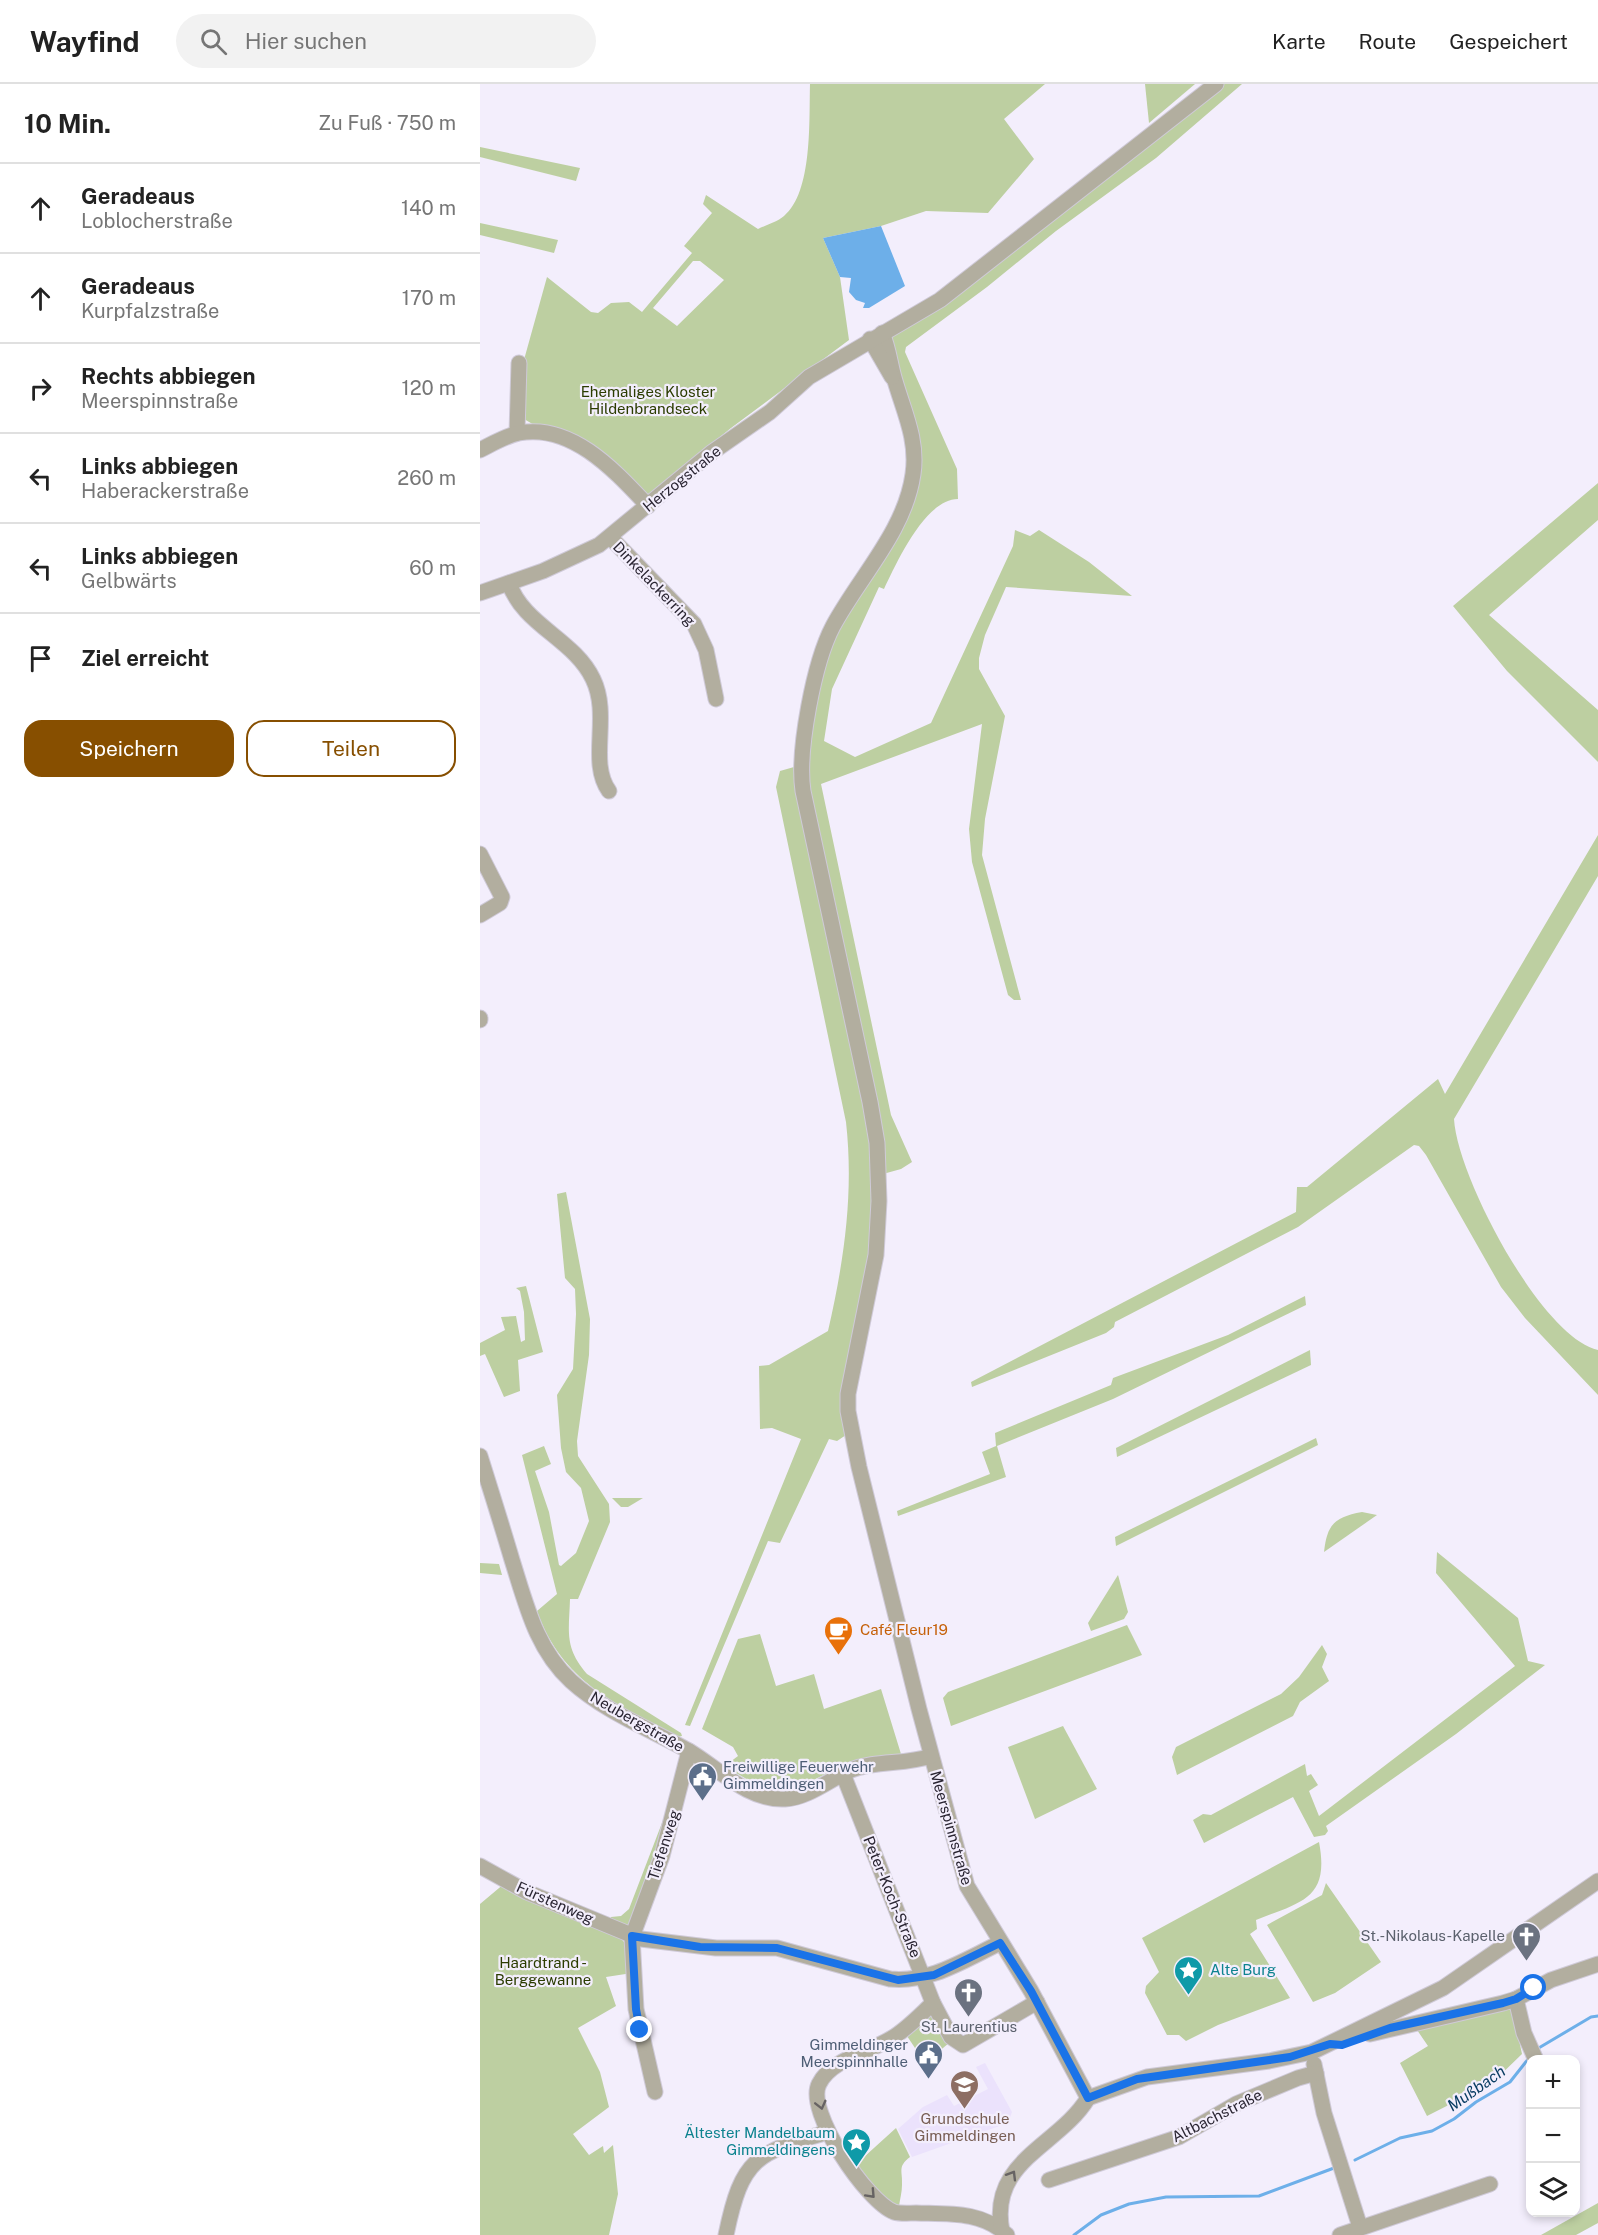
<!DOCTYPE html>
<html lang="de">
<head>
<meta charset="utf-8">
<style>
	:root { --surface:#fff; --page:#f2f2f2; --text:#222; --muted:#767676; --line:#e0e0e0; --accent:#874f00 }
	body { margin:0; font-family:"Public Sans",sans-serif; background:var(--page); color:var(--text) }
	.controls { position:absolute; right:18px; bottom:18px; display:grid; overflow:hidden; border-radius:12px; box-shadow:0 3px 9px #0003 }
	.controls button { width:54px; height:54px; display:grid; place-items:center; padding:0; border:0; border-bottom:2px solid var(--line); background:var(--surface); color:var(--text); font:30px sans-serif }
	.stop { position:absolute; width:18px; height:18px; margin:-14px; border:4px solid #1a73e8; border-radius:50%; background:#fff }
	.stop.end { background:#1a73e8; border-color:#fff; box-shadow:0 2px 6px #0008 }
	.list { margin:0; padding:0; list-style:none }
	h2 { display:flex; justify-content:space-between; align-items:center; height:78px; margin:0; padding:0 24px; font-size:26px }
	h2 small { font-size:20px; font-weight:400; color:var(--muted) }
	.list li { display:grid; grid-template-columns:39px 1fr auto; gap:18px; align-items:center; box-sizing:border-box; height:90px; padding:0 24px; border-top:2px solid var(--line) }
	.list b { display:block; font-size:22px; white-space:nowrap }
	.list p { margin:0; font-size:20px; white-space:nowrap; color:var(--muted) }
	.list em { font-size:20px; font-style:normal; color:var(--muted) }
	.actions { display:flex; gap:12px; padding:18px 24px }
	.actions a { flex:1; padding:14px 0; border:2px solid var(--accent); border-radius:18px; text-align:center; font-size:21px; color:var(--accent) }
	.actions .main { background:var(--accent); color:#fff }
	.icon { flex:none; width:33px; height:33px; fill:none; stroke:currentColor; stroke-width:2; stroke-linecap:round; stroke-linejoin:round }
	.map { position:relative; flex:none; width:1118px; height:2151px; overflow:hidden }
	header { display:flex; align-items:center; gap:36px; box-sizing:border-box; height:84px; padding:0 30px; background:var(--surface); border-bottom:2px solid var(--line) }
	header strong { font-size:28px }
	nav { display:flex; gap:33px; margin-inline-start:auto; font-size:21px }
	.search { width:420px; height:54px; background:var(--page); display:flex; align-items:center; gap:15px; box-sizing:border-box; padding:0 21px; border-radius:33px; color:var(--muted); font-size:22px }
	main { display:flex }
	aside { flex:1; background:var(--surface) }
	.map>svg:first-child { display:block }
</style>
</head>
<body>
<header>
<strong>Wayfind</strong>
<div class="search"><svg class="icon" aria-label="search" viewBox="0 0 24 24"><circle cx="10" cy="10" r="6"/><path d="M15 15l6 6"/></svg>Hier suchen</div>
<nav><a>Karte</a><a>Route</a><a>Gespeichert</a></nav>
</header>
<main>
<aside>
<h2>10 Min.<small>Zu Fuß · 750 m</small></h2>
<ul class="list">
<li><svg class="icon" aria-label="ahead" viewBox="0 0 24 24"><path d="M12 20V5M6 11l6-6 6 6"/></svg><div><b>Geradeaus</b><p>Loblocherstraße</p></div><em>140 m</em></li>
<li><svg class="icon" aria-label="ahead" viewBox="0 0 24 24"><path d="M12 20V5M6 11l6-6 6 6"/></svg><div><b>Geradeaus</b><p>Kurpfalzstraße</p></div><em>170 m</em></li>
<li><svg class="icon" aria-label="right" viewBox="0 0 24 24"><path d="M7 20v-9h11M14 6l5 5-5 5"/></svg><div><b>Rechts abbiegen</b><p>Meerspinnstraße</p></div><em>120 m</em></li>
<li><svg class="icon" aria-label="left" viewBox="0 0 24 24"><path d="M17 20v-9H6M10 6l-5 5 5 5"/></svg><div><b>Links abbiegen</b><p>Haberackerstraße</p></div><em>260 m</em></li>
<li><svg class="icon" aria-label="left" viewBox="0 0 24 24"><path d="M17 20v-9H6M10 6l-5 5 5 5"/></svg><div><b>Links abbiegen</b><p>Gelbwärts</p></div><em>60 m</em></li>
<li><svg class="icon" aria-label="arrive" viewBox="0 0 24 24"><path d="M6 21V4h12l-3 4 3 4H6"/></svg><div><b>Ziel erreicht</b></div></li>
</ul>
<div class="actions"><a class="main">Speichern</a><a>Teilen</a></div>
</aside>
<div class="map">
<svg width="1118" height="2151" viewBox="0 0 1118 2151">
	<rect width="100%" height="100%" fill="#f3eefc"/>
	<path fill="#ebe2fc" d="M 505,1979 L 532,2028 L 528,2039 L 432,2073 L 418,2045 L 443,2023 L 467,2011 L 474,2022 L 508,2005 L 496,1983 Z"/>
	<g fill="#bdcfa1" fill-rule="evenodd">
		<path d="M 330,0 L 565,0 L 524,35 L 554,75 L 508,129 L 446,127 L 401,142 L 343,154 L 360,193 L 369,256 L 251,344 L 167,412 L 153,399 L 44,335 L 42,283 L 67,193 L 111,228 L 118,229 L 131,219 L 149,218 L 162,228 L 212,169 L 204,162 L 232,129 L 223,120 L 226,111 L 278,145 C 286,141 297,138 304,132 C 333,108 329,35 330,0 ZM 213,177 L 220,177 L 244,196 L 197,242 L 173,224 Z"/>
		<path d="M 665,0 L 715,0 L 669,39 Z"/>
		<path d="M 744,0 L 762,0 L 676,74 L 576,147 L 507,203 L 426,263 L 425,268 L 477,385 L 478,415 C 445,415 416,480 404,505 L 399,503 L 352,605 L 344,657 L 375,673 L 451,639 L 533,462 L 535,446 L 550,452 L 559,446 L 609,478 L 652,512 L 526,503 L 505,551 L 499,574 L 499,585 L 525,632 L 505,735 L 502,771 L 541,916 L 534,916 L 528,911 L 492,778 L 489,745 L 502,640 L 341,700 L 411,1031 L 432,1078 L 421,1085 L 403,1090 L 327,702 L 327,661 L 353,548 L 426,430 L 440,395 L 439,349 L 408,252 Z"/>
		<path d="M 0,63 L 100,84 L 96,97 L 0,73 Z"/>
		<path d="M 0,139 L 78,156 L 74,169 L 0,151 Z"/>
		<path d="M 1118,399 L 1118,436 L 1009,531 L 1118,626 L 1118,678 L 1027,587 L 973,522 Z"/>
		<path d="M 314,683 L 318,716 L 390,1051 L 392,1156 L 366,1351 L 357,1357 L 349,1355 L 300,1459 L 288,1457 L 210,1642 L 205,1641 L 321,1355 L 292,1344 L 280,1345 L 279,1282 L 289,1281 L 348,1247 C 364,1177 374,1110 366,1038 L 296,703 L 300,687 Z"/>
		<path d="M 1118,751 L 1118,792 L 974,1035 C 977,1092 1061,1253 1118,1266 L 1118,1311 L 1045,1234 L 1021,1203 L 946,1071 L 939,1062 L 934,1061 L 818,1143 L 635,1238 L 634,1243 L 626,1249 L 492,1303 L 491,1298 L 816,1128 L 817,1103 L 827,1103 L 958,995 L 965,1010 Z"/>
		<path d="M 86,1108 L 110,1235 L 109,1271 L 97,1357 L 98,1372 L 129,1420 L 130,1438 L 98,1515 L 90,1515 C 89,1548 84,1563 107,1590 L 201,1649 L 202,1652 L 197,1653 C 135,1619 82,1598 57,1527 L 77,1510 L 42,1371 L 64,1362 L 71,1380 L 55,1387 L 69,1428 L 79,1481 L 81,1482 L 96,1469 L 109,1437 L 101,1404 L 86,1388 L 81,1364 L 77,1311 L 93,1285 L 96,1230 L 95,1205 L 85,1194 L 77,1110 Z"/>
		<path d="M 46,1202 L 63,1268 L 38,1276 L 40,1307 L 24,1313 L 5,1270 L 0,1272 L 0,1259 L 25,1246 L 21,1233 L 36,1232 L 41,1258 L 45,1256 L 44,1228 L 40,1207 L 36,1204 Z"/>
		<path d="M 825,1212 L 826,1221 L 633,1315 L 517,1362 L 526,1393 L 418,1432 L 417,1427 L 510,1390 L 502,1368 L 516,1362 L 515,1349 L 631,1301 L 633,1294 L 748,1251 Z"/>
		<path d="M 830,1266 L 831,1281 L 637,1373 L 636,1364 Z"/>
		<path d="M 836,1354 L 838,1361 L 636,1462 L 635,1453 Z"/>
		<path d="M 132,1414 L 163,1414 L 148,1423 L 141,1423 Z"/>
		<path d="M 882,1428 L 897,1431 L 844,1468 C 847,1440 855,1433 882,1428 Z"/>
		<path d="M 957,1468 L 1038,1534 L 1048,1577 L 1065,1581 L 976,1650 L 846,1742 L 848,1747 L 845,1751 L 834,1753 L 813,1713 L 724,1759 L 713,1736 L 723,1730 L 731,1731 L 825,1680 L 827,1692 L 831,1690 L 838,1701 L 829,1707 L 839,1732 L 1035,1582 L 956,1489 Z"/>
		<path d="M 0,1479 L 19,1480 L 22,1491 L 0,1489 Z"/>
		<path d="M 638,1491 L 648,1528 L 644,1535 L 611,1547 L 608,1539 Z"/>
		<path d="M 647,1541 L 662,1571 L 471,1642 L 463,1614 L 468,1608 Z"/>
		<path d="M 280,1550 L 296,1602 L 334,1590 L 344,1625 L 401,1605 L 421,1670 L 364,1681 L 311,1707 L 296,1708 L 286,1706 L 256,1689 L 250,1678 L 258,1672 L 253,1663 L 222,1645 L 258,1555 Z"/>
		<path d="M 842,1561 L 847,1570 L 842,1583 L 849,1597 L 820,1618 L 813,1632 L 697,1691 L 692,1673 L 696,1663 L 801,1610 L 819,1593 Z"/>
		<path d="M 583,1642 L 617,1705 L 555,1735 L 528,1663 Z"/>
		<path d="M 190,1718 L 193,1726 L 150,1843 L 129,1839 L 131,1833 L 141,1832 L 149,1825 Z"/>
		<path d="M 839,1758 C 850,1815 821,1818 776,1836 L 777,1845 L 770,1850 L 810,1914 L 738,1941 L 706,1957 L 699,1951 L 687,1951 L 665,1909 L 666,1902 L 679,1888 L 662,1854 Z"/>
		<path d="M 25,1799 L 139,1852 L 144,1858 L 152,1889 L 126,1893 L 136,1922 L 98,1944 L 120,1988 L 129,2023 L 93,2050 L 109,2071 L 123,2062 L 124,2069 L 133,2061 L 138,2110 L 129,2151 L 0,2151 L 0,1820 Z"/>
		<path d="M 846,1799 L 901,1878 L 855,1909 L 833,1918 L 787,1841 L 842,1811 Z"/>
		<path d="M 1027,1924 L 1033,1927 L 1042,1970 L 1012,1999 L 947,2032 L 920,1979 L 948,1962 L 935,1943 Z"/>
		<path d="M 450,1928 L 469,1959 L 445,1979 L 425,1949 Z"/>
		<path d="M 416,2044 L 430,2073 C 417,2083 423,2087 422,2101 C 422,2108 420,2115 419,2122 L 404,2115 L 373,2083 Z"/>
		<path d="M 1118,2119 L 1118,2139 L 1096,2151 L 1061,2151 Z"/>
	</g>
	<path fill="#6dafe9" d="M 401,142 L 425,202 L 389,224 L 383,224 L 385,219 L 376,216 L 369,208 L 371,194 L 360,193 L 343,154 Z"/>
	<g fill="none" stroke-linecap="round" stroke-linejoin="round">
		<g stroke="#6dafe9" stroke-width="3">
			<path d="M 1057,1965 L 1111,1933 L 1118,1932"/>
			<path d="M 875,2076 L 920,2054 L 952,2047 L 974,2035 L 996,2018 L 1030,1998 L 1049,1974"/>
			<path d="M 594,2151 L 621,2131 L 649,2120 L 686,2113 L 779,2112 L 854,2084"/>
		</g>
		<defs>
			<g id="minor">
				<path d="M 402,249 C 409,265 410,281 415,297 C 424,328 438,356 433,390 C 425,447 380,492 353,542 C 334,578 317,667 323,707 L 390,1018 L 397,1059 L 399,1117 L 396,1171 L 368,1310 L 368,1327 L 379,1383 L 439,1625 L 487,1802 L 551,1907 L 608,2014"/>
				<path d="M 390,255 L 412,293"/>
				<path d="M 37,349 L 39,279"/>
				<path d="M 0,366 C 12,360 25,352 39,349 C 92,339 135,387 168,422"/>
				<path d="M 130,453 L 214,540 L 226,566 L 236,615"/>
				<path d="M 29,499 C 43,541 94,555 113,595 C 131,632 108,678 129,707"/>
				<path d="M 0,509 L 63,487 L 119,461 L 231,369 L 290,328 L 329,293 L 460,216 L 736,0"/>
				<path d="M 0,770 L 22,813 L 20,819 L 0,831"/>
				<path d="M 0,934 L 0,936"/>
				<path d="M 0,1372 C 11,1407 22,1442 32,1476 C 46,1520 56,1565 91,1597 C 125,1628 170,1645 209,1667 C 238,1684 268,1717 305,1715 C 328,1714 350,1695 371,1686 C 397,1676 425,1681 451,1672"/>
				<path d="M 363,1690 L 453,1919 L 471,1953 L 483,1961 L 557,1918"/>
				<path d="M 0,1782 L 47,1808 L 161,1855 L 236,1864 L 297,1864 L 410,1895 C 450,1899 484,1876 520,1859"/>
				<path d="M 1036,1915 L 1044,1949 L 1056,1976"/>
				<path d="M 453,1919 C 440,1931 427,1945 412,1954 C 390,1968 351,1975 339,2000 C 325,2027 387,2118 414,2128 C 421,2130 429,2129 436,2129 C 468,2130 502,2127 527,2151"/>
				<path d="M 890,1950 L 1023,1919 L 1036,1915 L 1071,1896 L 1118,1880"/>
				<path d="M 834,1980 L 844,2029 L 880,2143"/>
				<path d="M 175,2008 L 156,1925 L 152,1853 L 182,1772 L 209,1667"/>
				<path d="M 608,2014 L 667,1993 L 789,1977 L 832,1968 L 963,1904 L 1118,1797"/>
				<path d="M 569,2096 L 699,2053 L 756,2020 L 818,1994 L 836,1989"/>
				<path d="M 522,2147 C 508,2077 579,2062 608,2014"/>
				<path d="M 246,2151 C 262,2073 276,2069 348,2048"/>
				<path d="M 860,2151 L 1010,2100"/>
			</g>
		</defs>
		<use href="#minor" stroke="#cfcad8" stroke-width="17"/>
		<use href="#minor" stroke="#b2ae9f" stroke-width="15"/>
	</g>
	<defs><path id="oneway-chevron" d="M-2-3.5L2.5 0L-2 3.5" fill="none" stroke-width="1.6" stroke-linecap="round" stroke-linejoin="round" transform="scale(1.5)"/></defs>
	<g stroke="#676363">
		<use href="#oneway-chevron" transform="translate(341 2021) rotate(76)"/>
		<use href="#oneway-chevron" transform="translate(532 2091) rotate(-59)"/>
		<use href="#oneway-chevron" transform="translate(391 2110) rotate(47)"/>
	</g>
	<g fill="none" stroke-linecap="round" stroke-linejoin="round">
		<path stroke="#1a73e8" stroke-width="8" d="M 160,1946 L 156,1925 L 152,1852 L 220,1863 L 297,1864 L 418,1896 L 454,1891 L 520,1859 L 551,1907 L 608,2014 L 657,1995 L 810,1973 L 850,1960 L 862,1961 L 910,1944 L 1023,1919 L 1036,1915 L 1054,1904"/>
	</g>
	<defs>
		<symbol id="cafe-pin" viewBox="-11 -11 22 30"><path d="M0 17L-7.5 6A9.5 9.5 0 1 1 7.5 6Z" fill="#e8710a" stroke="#f3eefc"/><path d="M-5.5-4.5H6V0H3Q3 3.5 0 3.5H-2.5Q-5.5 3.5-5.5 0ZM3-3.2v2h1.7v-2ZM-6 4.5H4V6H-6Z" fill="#fff"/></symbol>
		<symbol id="civic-pin" viewBox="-11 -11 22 30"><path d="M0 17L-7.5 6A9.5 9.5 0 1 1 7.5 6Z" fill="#5c6f8a" stroke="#f3eefc"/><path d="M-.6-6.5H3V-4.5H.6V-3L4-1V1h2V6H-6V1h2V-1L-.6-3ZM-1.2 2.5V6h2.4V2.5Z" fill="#fff"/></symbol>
		<symbol id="church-pin" viewBox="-11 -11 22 30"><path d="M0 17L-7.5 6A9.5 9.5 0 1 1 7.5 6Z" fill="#6b7280" stroke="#f3eefc"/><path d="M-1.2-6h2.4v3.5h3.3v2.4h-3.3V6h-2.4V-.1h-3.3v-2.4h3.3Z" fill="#fff"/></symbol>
		<symbol id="sight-pin" viewBox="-11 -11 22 30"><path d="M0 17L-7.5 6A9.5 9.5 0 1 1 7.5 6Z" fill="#0f9aa8" stroke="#f3eefc"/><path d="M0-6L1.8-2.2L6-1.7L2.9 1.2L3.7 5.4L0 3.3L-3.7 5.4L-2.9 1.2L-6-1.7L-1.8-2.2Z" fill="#fff"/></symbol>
		<symbol id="school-pin" viewBox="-11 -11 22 30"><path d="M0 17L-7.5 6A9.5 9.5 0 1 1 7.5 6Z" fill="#8d6e63" stroke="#f3eefc"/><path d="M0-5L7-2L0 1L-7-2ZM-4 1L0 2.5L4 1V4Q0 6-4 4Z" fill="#fff"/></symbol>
	</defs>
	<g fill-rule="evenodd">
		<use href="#cafe-pin" x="342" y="1530" width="33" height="45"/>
		<use href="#civic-pin" x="206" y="1676" width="33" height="45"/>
		<use href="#church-pin" x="1030" y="1836" width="33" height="45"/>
		<use href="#sight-pin" x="692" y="1870" width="33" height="45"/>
		<use href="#church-pin" x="472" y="1892" width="33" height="45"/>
		<use href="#civic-pin" x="432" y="1954" width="33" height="45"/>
		<use href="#school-pin" x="468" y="1984" width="33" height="45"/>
		<use href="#sight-pin" x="360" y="2042" width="33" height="45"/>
	</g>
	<g text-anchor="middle" stroke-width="4.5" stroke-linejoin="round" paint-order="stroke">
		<g font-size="15" fill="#2b3c00" stroke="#f3eefc">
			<text x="168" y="313">Ehemaliges Kloster<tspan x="168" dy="17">Hildenbrandseck</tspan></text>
			<text x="63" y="1884">Haardtrand -<tspan x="63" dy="17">Berggewanne</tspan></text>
		</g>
		<g font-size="15" fill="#2a2532" stroke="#f3eefc">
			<text transform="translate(202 395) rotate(-39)" y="5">Herzogstraße</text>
			<text transform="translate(174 500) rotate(46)" y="5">Dinkelackerring</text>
			<text transform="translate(157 1638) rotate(30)" y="5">Neubergstraße</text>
			<text transform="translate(471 1744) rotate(74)" y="5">Meerspinnstraße</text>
			<text transform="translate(184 1761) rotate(-72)" y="5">Tiefenweg</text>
			<text transform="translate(412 1813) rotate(68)" y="5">Peter-Koch-Straße</text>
			<text transform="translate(75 1819) rotate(24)" y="5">Fürstenweg</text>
			<text transform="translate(737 2032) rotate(-27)" y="5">Altbachstraße</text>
		</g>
		<g font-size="15" fill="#c56008" stroke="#f3eefc" text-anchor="start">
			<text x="380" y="1551">Café Fleur19</text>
		</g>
		<g font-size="15" fill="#4e5e75" stroke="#f3eefc" text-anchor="start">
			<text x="243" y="1688">Freiwillige Feuerwehr<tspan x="243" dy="17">Gimmeldingen</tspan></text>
			<text x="428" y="1966" text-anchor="end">Gimmeldinger<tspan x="428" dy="17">Meerspinnhalle</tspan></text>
		</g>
		<g font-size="15" fill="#5b616d" stroke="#f3eefc" text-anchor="end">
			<text x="1025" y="1857">St.-Nikolaus-Kapelle</text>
			<text x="489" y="1948" text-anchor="middle">St. Laurentius</text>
		</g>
		<g font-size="15" fill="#0d838f" stroke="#f3eefc" text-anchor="start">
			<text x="730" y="1891">Alte Burg</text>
			<text x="355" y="2054" text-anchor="end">Ältester Mandelbaum<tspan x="355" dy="17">Gimmeldingens</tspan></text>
		</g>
		<g font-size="15" fill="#785e54" stroke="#f3eefc">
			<text x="485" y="2040">Grundschule<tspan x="485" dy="17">Gimmeldingen</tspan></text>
		</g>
		<g font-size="16" font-style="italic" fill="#0a3d63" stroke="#f3eefc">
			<text transform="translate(996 2004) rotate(-35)" y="6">Mußbach</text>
		</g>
	</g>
</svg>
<div class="controls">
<button>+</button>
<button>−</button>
<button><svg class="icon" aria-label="layers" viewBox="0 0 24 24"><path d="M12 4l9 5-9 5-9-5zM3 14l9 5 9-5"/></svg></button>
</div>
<div class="stop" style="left:1054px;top:1904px"></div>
<div class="stop end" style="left:160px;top:1946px"></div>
</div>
</main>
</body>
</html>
